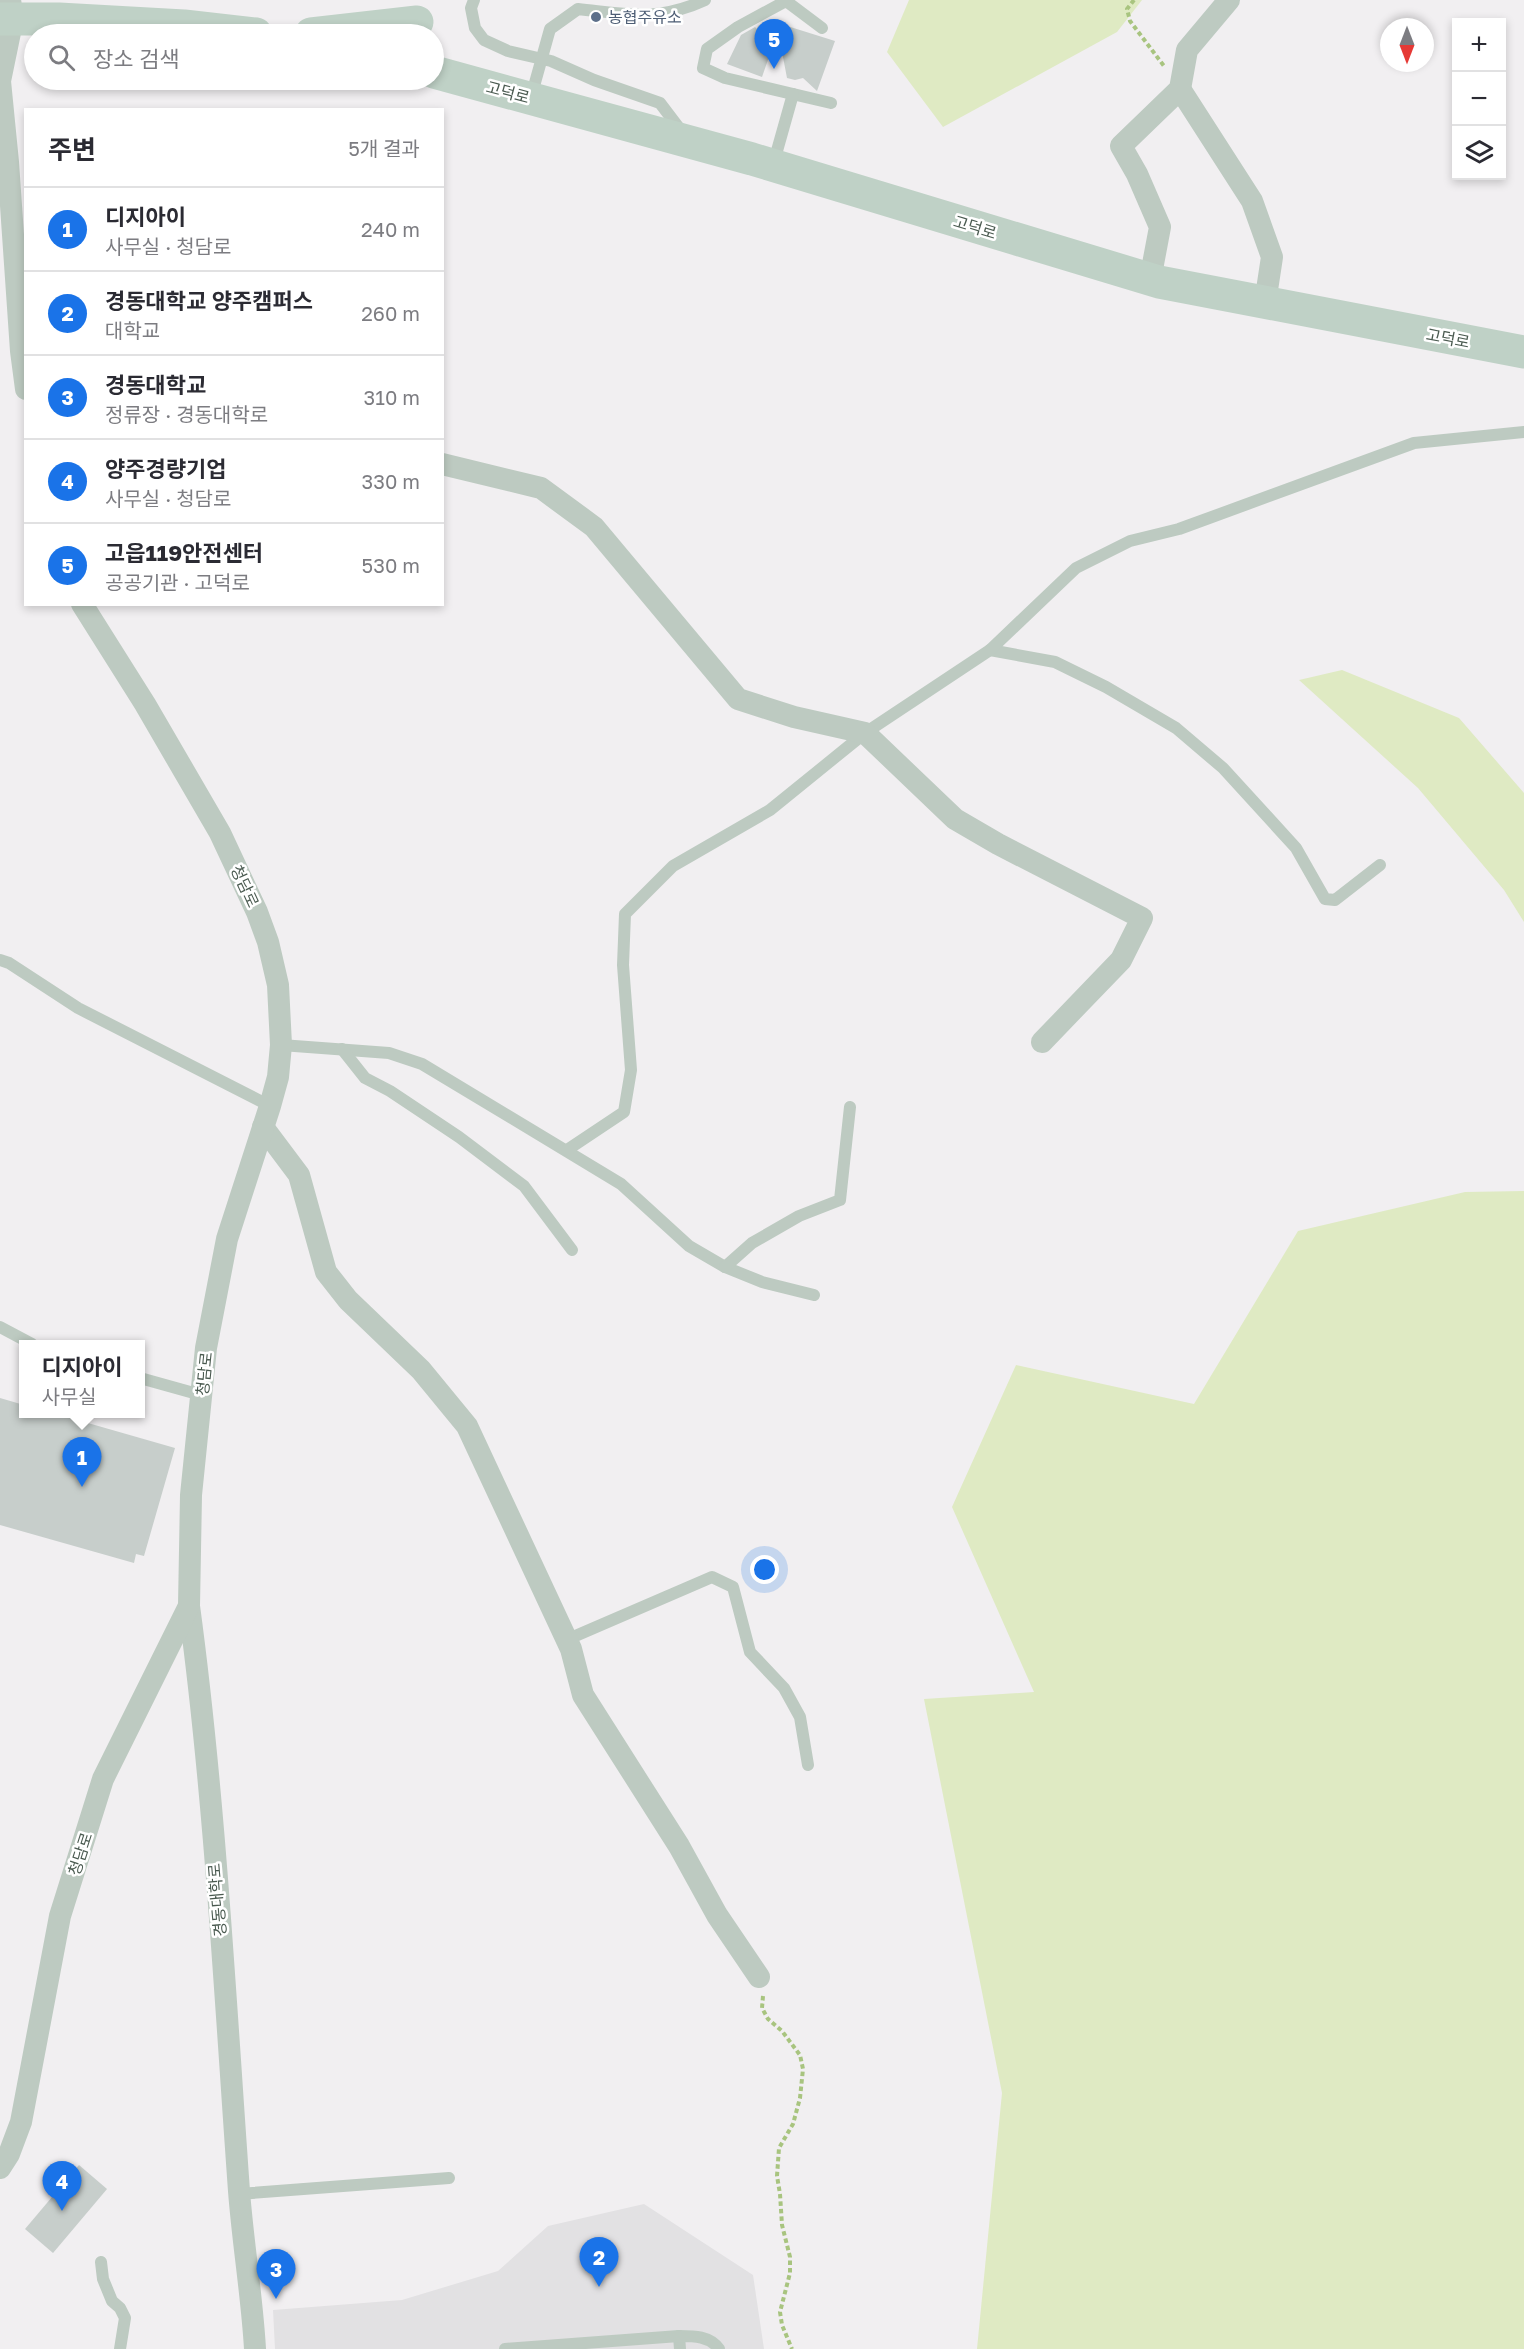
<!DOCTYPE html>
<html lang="ko">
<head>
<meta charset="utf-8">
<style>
	:root { --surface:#fff; --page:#f7f7f7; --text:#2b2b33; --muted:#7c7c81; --line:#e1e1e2; --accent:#1a73e8 }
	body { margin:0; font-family:"Golos Text","Noto Sans KR",sans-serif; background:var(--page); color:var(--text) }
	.controls { position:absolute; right:18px; top:18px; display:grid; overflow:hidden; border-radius:0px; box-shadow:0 3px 9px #0003 }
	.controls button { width:54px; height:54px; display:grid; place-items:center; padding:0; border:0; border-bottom:2px solid var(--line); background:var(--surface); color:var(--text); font:30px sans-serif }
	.compass { position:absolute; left:1380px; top:18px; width:54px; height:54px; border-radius:50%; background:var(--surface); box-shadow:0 3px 9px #0003; rotate:180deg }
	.you { position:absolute; left:765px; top:1570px; width:21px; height:21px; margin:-15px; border:4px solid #fff; border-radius:50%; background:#1a73e8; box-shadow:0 0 0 9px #1a73e833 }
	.badge { display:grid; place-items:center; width:39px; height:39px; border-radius:50%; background:var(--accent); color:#fff; font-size:20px; font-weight:700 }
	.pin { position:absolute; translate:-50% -50px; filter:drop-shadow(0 2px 3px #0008) }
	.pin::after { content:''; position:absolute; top:32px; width:21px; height:18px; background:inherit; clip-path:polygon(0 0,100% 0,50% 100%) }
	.popup { position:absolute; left:19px; top:1340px; width:126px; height:78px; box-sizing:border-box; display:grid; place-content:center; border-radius:0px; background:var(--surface); filter:drop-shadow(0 2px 4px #0005); font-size:20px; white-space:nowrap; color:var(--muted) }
	.popup b { font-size:22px; color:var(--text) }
	.popup::after { content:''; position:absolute; left:50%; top:100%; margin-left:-12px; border:12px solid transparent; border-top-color:var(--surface) }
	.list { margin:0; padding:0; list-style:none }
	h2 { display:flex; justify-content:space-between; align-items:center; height:78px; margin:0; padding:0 24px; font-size:26px }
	h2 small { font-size:20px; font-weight:400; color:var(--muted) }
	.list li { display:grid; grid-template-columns:39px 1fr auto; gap:18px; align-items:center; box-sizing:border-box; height:84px; padding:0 24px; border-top:2px solid var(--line) }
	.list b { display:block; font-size:22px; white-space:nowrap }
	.list p { margin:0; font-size:20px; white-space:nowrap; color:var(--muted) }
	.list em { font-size:20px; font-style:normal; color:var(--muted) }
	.icon { flex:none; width:33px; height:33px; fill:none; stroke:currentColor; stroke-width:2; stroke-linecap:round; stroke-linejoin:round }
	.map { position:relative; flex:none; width:1524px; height:2349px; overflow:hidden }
	.search { position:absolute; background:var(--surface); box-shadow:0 3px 9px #0003; left:24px; top:24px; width:420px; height:66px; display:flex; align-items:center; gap:15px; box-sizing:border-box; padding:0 21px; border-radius:33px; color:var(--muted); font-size:22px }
	.panel { position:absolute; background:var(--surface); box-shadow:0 3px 9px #0003; left:24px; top:108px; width:420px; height:498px; border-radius:0px }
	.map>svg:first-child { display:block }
</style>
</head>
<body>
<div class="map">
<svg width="1524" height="2349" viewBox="0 0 1524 2349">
	<rect width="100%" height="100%" fill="#f1eff1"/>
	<path fill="#e2e1e3" d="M 644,2204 L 753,2275 L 764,2349 L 275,2349 L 273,2310 L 402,2300 L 498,2271 L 548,2226 Z"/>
	<g fill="#dfeac3">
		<path d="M 909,0 L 1142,0 L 1117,32 L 943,127 L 887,52 Z"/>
		<path d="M 1342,670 L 1459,718 L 1524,793 L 1524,922 L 1504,890 L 1418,788 L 1299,680 Z"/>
		<path d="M 1524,1191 L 1524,2349 L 977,2349 L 1002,2093 L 924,1699 L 1034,1692 L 952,1507 L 1016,1365 L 1194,1404 L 1298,1231 L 1465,1192 Z"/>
	</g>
	<g fill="#c7cecb">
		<path d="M 768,20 L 835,41 L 817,91 L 803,78 L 795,80 L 787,78 L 778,31 L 762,77 L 727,64 L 741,35 L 755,27 L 757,29 L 758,26 Z"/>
		<path d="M 0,1398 L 24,1405 L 24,1413 L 53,1413 L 175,1448 L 144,1556 L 136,1554 L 134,1563 L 0,1525 Z"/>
		<path d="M 79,2165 L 107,2189 L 53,2253 L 25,2229 Z"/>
	</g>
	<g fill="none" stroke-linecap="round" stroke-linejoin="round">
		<g stroke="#a8c47f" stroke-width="4" stroke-dasharray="4.5 3" stroke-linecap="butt">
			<path d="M 1134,0 L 1127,9 L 1130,21 L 1164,66"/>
			<path d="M 763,1996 L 762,2008 L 768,2019 L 782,2031 L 800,2055 L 803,2069 L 800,2098 L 793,2124 L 779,2148 L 777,2176 L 780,2194 L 782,2225 L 790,2257 L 790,2273 L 780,2312 L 782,2325 L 792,2349"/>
		</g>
		<g stroke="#bdcac1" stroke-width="12">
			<path d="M 474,0 L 471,8 L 475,28 L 484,40 L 508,51 L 551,61 L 594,80 L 660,103 L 682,132"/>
			<path d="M 822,28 L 786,1 L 738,27 L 707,49 L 703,68 L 725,78 L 831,103"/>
			<path d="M 531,97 L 550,29 L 578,9 C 627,14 658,22 705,0"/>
			<path d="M 773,165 L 793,94"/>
			<path d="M 990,650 L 1055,662 L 1106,687 L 1176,728 L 1223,768 L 1296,848 L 1325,899 L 1335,900 L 1380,865"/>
			<path d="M 0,960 L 9,963 L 78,1008 L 270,1106"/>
			<path d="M 281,1045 L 389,1053 L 422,1064 L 621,1184 L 689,1246 L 725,1267 L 762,1282 L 814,1295"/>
			<path d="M 342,1049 L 365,1078 L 390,1091 L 459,1137 L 524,1186 L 572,1250"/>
			<path d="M 567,1150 L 624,1112 L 631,1070 L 623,965 L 625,914 L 673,866 L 770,810 L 865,733 L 990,650 L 1076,568 L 1130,541 L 1179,529 L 1414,443 L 1524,432"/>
			<path d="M 725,1267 L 752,1243 L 799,1216 L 840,1200 L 850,1107"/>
			<path d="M 0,1327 L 32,1344"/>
			<path d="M 140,1378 L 201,1395"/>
			<path d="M 566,1640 L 712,1577 L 733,1587 L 750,1652 L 784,1688 L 800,1717 L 808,1765"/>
			<path d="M 239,2194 L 449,2178"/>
			<path d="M 101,2262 L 103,2279 L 112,2301 L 120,2308 L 125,2318 L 120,2349"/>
			<path d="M 679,2336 L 680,2349"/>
			<path d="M 505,2349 L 679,2336 C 694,2336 710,2336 719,2349"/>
		</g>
		<g stroke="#bdcac1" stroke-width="22">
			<path d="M 10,0 L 13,18 L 0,81 L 8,162 L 21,351 L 26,389"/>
			<path d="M 1180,89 L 1252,201 L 1272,257 L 1265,303"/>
			<path d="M 1150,280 L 1160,227 L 1137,174 L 1121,146 L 1180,89 L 1187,50 L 1229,0"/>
			<path d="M 442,464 L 541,488 L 594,527 L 738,699 L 794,717 L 865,733 L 955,819 L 998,844 L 1142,918 L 1121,960 L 1042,1042"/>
			<path d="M 263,1127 L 299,1175 L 326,1272 L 348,1300 L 421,1370 L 467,1426 L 571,1649 L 583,1695 L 679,1846 L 717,1915 L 759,1977"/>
			<path d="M 189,1606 C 215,1799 225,1996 239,2191 C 243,2244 252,2296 255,2349"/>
			<path d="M 0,2168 L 9,2154 L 21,2122 L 60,1916 L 103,1779 L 189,1606 L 191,1495 L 206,1348 L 227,1239 L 270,1106 L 278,1077 L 281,1045 L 278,985 L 268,942 L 257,912 L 220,833 L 145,704 L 82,604"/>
		</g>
		<g stroke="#bfd1c6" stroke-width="33">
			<path d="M 0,19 L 59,19 L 184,26 L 256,34"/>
			<path d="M 311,34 L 417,22"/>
			<path d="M 434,72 L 752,159 L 1159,282 L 1524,352"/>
		</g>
	</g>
	<circle fill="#5c6f8a" stroke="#fff" stroke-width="2" cx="596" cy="17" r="6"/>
	<g text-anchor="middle" stroke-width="5" stroke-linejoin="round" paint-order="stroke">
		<g font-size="16" fill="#4e5e75" stroke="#fff" text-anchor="start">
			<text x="608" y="23">농협주유소</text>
		</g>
		<g font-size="16" fill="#4a5a50" stroke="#fff">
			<text transform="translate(508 92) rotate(15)" y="6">고덕로</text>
			<text transform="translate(975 227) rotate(17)" y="6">고덕로</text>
			<text transform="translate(1448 338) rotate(11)" y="6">고덕로</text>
			<text transform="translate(245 886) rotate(65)" y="6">청담로</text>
			<text transform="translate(204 1374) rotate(-84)" y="6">청담로</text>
			<text transform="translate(80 1854) rotate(-72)" y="6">청담로</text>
			<text transform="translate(217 1900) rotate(-95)" y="6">경동대학로</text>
		</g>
	</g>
</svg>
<div class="controls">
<button>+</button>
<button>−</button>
<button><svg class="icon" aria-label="layers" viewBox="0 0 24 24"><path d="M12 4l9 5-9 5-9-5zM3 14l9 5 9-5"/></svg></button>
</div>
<svg class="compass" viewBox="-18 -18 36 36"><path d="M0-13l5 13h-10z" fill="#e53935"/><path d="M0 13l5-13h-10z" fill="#7c7c81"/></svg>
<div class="you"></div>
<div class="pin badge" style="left:82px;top:1487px">1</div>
<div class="popup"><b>디지아이</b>사무실</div>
<div class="pin badge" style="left:599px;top:2287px">2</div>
<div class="pin badge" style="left:276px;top:2299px">3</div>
<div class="pin badge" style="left:62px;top:2211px">4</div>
<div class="pin badge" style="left:774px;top:69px">5</div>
<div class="search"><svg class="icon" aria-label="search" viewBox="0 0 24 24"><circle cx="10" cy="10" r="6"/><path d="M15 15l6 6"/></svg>장소 검색</div>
<section class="panel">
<h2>주변<small>5개 결과</small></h2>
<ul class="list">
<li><span class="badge">1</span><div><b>디지아이</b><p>사무실 · 청담로</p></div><em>240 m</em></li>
<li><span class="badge">2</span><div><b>경동대학교 양주캠퍼스</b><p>대학교</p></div><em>260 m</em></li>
<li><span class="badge">3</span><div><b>경동대학교</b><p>정류장 · 경동대학로</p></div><em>310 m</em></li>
<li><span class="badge">4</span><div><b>양주경량기업</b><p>사무실 · 청담로</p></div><em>330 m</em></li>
<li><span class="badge">5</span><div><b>고읍119안전센터</b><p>공공기관 · 고덕로</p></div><em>530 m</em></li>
</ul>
</section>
</div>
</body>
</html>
